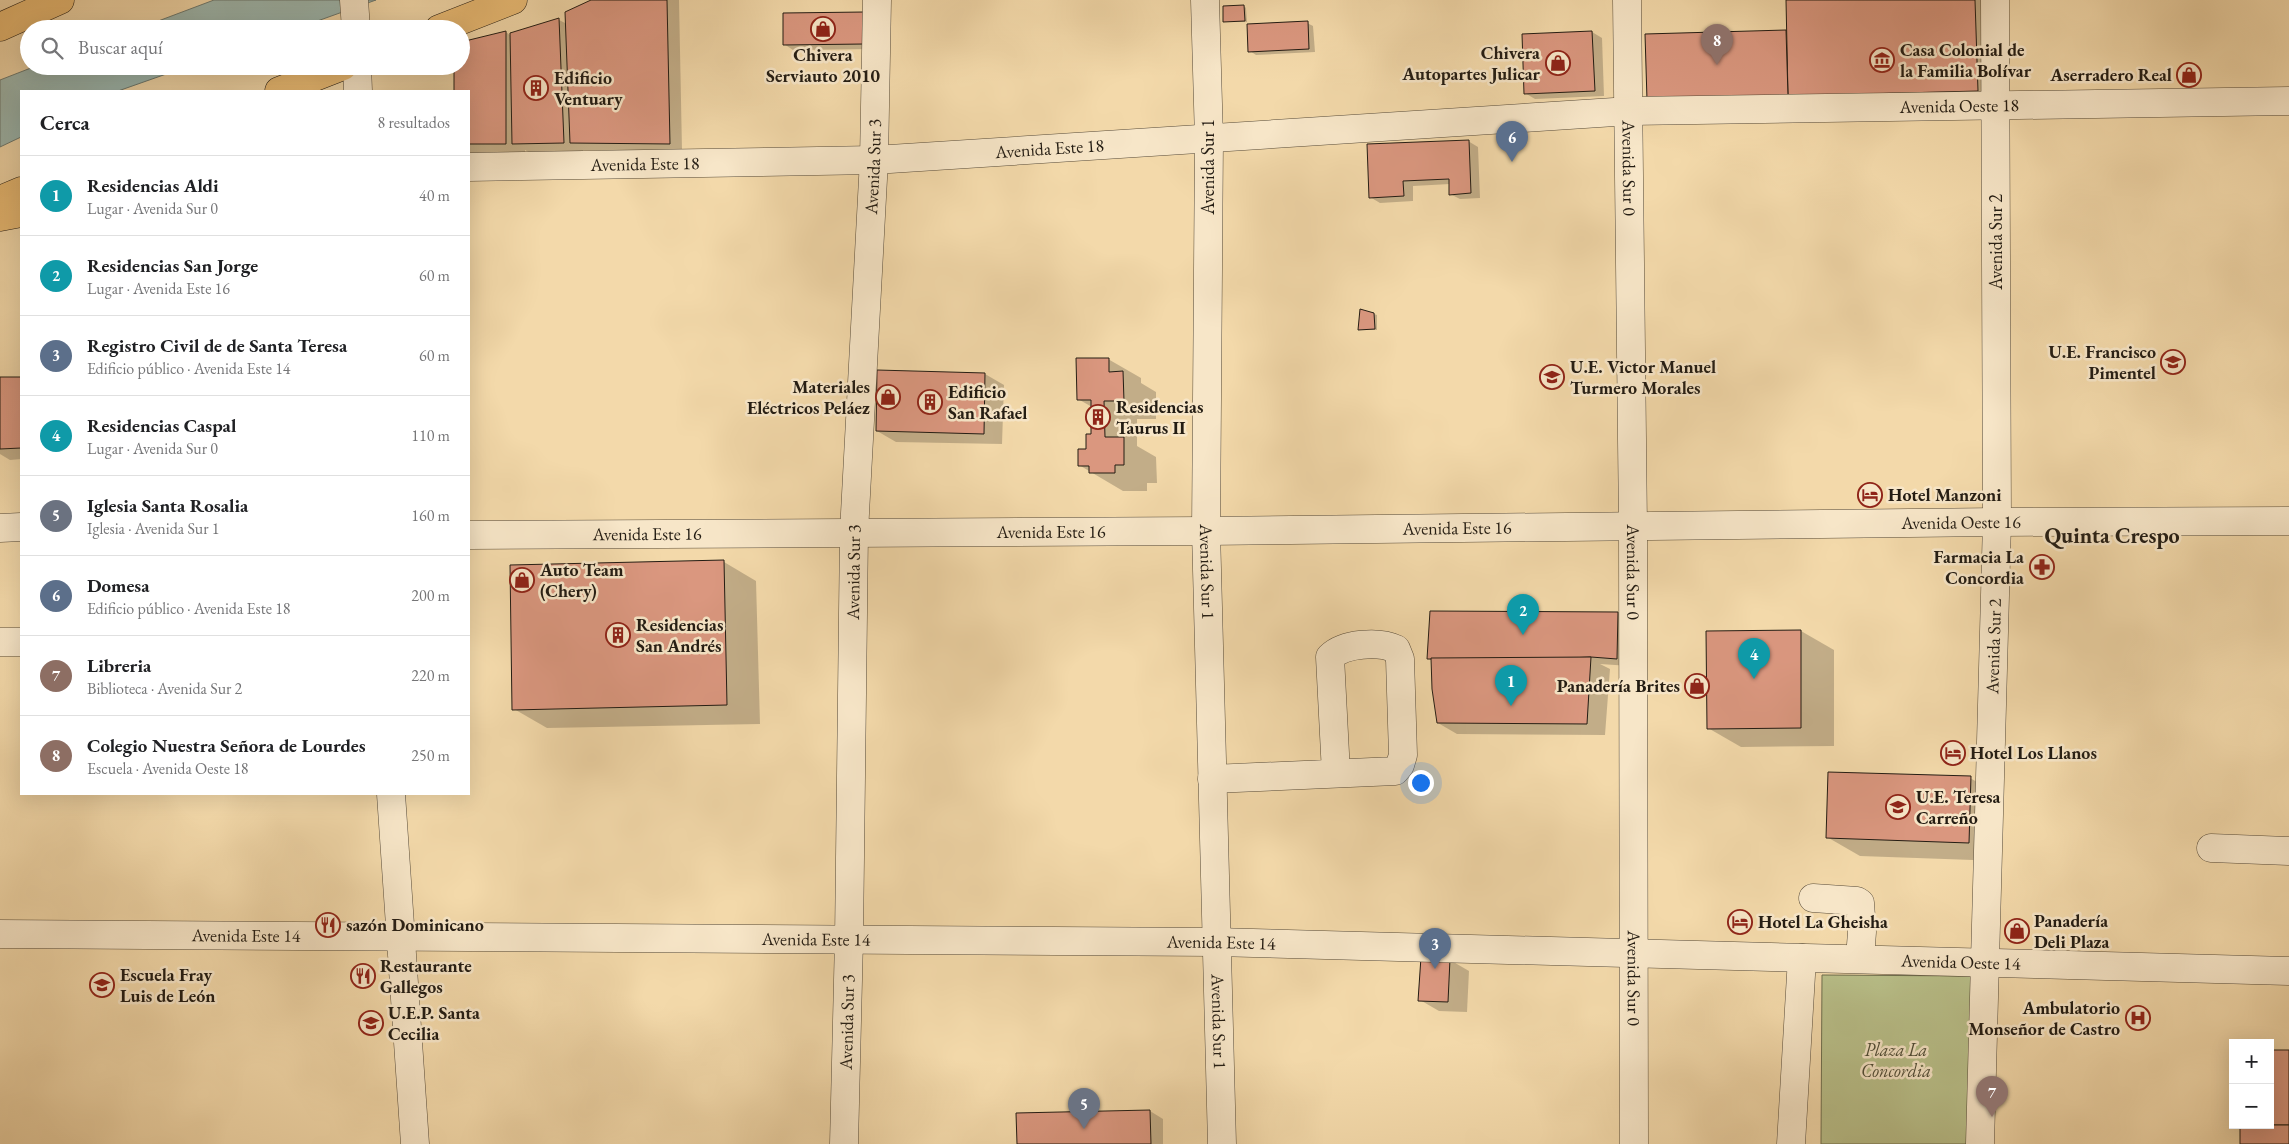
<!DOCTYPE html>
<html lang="es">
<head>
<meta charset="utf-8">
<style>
	:root { --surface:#fff; --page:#f2f2f2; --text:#202124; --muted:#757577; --line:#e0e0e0; --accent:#b45309 }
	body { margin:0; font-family:"EB Garamond",serif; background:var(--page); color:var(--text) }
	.controls { position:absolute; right:15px; bottom:15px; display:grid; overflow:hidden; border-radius:0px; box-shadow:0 5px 20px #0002 }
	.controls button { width:45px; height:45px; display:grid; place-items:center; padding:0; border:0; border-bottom:1px solid var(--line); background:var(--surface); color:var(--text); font:25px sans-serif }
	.you { position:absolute; left:1420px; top:782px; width:18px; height:18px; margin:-12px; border:4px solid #fff; border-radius:50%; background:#1a73e8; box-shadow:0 0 0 8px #1a73e833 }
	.badge { display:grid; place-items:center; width:32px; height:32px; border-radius:50%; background:var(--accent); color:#fff; font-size:16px; font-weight:700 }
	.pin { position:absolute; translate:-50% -41px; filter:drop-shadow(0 1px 2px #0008) }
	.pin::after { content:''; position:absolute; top:26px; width:18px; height:15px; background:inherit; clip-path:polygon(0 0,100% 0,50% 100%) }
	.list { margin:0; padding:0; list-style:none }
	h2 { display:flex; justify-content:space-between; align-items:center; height:65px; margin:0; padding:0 20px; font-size:21px }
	h2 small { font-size:16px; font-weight:400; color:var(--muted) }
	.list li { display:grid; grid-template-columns:32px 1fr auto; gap:15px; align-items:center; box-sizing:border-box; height:80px; padding:0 20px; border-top:1px solid var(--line) }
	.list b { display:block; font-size:19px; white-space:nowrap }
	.list p { margin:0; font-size:16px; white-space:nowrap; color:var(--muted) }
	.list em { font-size:16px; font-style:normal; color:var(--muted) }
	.icon { flex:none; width:28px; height:28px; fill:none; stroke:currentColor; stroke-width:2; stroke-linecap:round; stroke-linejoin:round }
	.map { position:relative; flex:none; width:2289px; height:1144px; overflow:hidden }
	.search { position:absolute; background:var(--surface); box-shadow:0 5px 20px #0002; left:20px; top:20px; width:450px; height:55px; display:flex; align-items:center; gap:12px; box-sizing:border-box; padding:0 18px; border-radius:28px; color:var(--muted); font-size:19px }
	.panel { position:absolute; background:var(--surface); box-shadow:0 5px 20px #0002; left:20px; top:90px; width:450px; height:705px; border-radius:0px }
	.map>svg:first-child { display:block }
</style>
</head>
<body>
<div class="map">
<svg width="2289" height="1144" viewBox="0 0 2289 1144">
	<rect width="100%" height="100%" fill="#f3d9aa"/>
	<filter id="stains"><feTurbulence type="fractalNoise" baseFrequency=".004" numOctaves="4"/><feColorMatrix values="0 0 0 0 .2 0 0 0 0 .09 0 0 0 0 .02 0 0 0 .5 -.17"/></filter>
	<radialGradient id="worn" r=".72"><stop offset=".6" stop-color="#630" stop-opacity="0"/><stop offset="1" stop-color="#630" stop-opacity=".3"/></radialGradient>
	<path fill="#b9c08a" stroke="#6e6e4e" d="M 1822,975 L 1972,976 L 1970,1144 L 1821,1144 Z"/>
	<g fill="#9db9b1" stroke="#6c7a72">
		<path d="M 214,0 L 376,0 L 295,29 L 137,29 Z"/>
		<path d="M 36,66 L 189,66 L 118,91 L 21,91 L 21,137 L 0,147 L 0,80 Z"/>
	</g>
	<g fill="#0003">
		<path d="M 595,0 L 679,0 L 682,150 L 583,150 L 583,154 L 532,154 L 525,150 L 525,154 L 474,155 L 469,152 L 469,91 L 455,91 L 455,66 L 461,66 L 506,32 L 511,36 L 559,20 L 567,24 Z"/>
		<path d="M 1787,0 L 1988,0 L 1991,97 L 1649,100 L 1647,35 L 1788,32 Z"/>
		<path d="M 1244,6 L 1246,8 L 1247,22 L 1225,21 Z"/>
		<path d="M 864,13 L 873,49 L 793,50 L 784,44 Z"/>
		<path d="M 1307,23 L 1313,26 L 1315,52 L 1256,55 L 1250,51 Z"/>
		<path d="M 1592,32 L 1602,38 L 1604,96 L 1535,99 L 1525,93 L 1523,35 Z"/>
		<path d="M 1468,141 L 1478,147 L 1480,198 L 1460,199 L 1450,194 L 1450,184 L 1413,186 L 1413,201 L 1380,203 L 1370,197 Z"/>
		<path d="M 1374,314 L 1377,315 L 1377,330 L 1359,330 Z"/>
		<path d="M 1108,359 L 1141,378 L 1141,383 L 1156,392 L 1156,419 L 1137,419 L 1137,446 L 1156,457 L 1157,483 L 1147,483 L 1147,491 L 1123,491 L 1079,465 L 1088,450 L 1092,435 L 1092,407 L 1078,399 Z"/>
		<path d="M 878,371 L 985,374 L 1004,385 L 1002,444 L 896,442 L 877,431 Z"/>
		<path d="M 21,378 L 21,459 L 10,460 L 0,454 L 0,379 Z"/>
		<path d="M 724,562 L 756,581 L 760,724 L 547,728 L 514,709 Z"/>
		<path d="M 1618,613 L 1630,620 L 1630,666 L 1600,664 L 1610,669 L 1605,735 L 1457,734 L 1438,723 L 1433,661 L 1428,658 Z"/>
		<path d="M 1801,631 L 1834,650 L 1834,746 L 1741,747 L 1708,728 Z"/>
		<path d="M 1970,778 L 2003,797 L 2001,861 L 1860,856 L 1827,837 Z"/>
		<path d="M 1450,960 L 1469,971 L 1467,1012 L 1439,1011 L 1420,1000 Z"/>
		<path d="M 1150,1111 L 1163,1119 L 1163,1144 L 1018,1144 Z"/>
	</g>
	<g fill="#da977f" stroke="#231c13">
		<path d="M 591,0 L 667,0 L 670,144 L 570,143 L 565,12 Z"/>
		<path d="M 1786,0 L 1975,0 L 1978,91 L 1788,96 Z"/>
		<path d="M 1244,5 L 1245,21 L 1223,22 L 1223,6 Z"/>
		<path d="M 864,12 L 864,44 L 783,45 L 783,13 Z"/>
		<path d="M 559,18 L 564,143 L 512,144 L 510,33 Z"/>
		<path d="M 1308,21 L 1309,49 L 1248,52 L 1247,24 Z"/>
		<path d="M 1786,30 L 1788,96 L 1647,100 L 1645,34 Z"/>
		<path d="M 506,31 L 506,144 L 469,144 L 469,91 L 454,91 L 454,66 L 461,66 L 461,42 Z"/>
		<path d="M 1592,31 L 1595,91 L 1524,94 L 1522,34 Z"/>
		<path d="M 1469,140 L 1471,193 L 1449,195 L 1449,179 L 1403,181 L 1404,196 L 1369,198 L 1367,144 Z"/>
		<path d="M 1360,309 L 1374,313 L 1375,329 L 1358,330 Z"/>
		<path d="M 1076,358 L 1109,358 L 1109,372 L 1123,371 L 1124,401 L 1104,401 L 1105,437 L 1124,437 L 1124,465 L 1115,465 L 1115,473 L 1089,473 L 1089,466 L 1078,466 L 1078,449 L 1086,449 L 1086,434 L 1091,434 L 1091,400 L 1077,400 Z"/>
		<path d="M 877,370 L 985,373 L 984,434 L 876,431 Z"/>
		<path d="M 0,377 L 21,377 L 21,448 L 0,449 Z"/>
		<path d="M 724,560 L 727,705 L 512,710 L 510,565 Z"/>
		<path d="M 1430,611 L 1618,612 L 1617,659 L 1591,657 L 1524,660 L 1427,659 Z"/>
		<path d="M 1801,630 L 1801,728 L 1707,729 L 1706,631 Z"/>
		<path d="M 1591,657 L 1587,724 L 1437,723 L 1432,689 L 1431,658 Z"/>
		<path d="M 1828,772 L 1971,776 L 1969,843 L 1826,838 Z"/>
		<path d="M 1421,957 L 1450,959 L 1448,1002 L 1418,1001 Z"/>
		<rect x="2270" y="1050" width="19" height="75"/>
		<path d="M 1150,1110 L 1151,1144 L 1017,1144 L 1016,1113 Z"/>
		<rect x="2240" y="1125" width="49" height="19"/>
	</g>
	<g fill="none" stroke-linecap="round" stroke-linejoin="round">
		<defs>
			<g id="minor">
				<path d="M 354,0 L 356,29"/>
				<path id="s1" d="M 1205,0 L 1209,139 L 1206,531 L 1222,1144"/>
				<path id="s2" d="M 1627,0 L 1633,527 L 1634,1144"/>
				<path d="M 357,66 L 358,91"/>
				<path id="s3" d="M 469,167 L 874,160 L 1630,111 L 2289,101"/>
				<path d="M 0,528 L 21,527"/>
				<path id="s4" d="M 469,535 L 1206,531 L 1997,522 L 2289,521"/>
				<path d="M 0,642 L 21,642"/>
				<path d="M 1212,779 L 1395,771 L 1400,765 L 1403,755 L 1400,659 L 1396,649 C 1379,641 1344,643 1330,657 L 1336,773"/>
				<path d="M 391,794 L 415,1144"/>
				<path d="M 2211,848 L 2289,851"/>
				<path d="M 1813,898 L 1857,901 L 1860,903 L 1862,932 L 1860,958"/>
				<path id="s5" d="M 0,934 L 1215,942 L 2289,971"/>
				<path id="s6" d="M 844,1144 L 849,939 L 854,532 L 874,160 L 877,0"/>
				<path d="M 1791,1144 L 1802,958"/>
				<path id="s7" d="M 1980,1144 L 1997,522 L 1995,0"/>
			</g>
			<g id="highway">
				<path d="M 0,27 L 60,0"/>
				<path d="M 439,29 L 513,0"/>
				<path d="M 279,91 L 343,66"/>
				<path d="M 0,200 L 21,191"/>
				<path d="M 0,217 L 21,213"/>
			</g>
		</defs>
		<use href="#minor" stroke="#574b39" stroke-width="29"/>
		<use href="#highway" stroke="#231c13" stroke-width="29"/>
		<use href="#minor" stroke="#f7e6c8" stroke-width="28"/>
		<use href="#highway" stroke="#eabc75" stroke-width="28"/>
	</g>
	<defs>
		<symbol id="shop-ring" viewBox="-11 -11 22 22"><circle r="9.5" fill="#f7e6c8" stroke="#8f2418" stroke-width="1.5"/><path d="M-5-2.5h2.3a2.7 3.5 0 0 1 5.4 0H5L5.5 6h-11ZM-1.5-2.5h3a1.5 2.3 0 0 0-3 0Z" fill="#8f2418"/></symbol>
		<symbol id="museum-ring" viewBox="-11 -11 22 22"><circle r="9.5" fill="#f7e6c8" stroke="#8f2418" stroke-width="1.5"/><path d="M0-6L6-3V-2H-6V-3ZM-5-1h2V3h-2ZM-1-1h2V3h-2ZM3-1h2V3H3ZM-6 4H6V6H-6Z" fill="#8f2418"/></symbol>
		<symbol id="building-ring" viewBox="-11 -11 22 22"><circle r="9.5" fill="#f7e6c8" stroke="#8f2418" stroke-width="1.5"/><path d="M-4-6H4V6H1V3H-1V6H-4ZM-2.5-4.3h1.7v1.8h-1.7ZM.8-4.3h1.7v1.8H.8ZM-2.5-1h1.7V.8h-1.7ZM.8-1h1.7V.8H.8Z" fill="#8f2418"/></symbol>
		<symbol id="school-ring" viewBox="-11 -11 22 22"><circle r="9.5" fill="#f7e6c8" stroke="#8f2418" stroke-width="1.5"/><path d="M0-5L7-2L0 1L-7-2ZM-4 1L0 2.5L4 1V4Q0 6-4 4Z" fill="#8f2418"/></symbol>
		<symbol id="hotel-ring" viewBox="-11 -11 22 22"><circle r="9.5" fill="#f7e6c8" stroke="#8f2418" stroke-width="1.5"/><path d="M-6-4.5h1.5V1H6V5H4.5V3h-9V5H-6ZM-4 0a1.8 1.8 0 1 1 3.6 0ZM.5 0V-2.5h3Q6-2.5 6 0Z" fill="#8f2418"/></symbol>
		<symbol id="pharmacy-ring" viewBox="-11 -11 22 22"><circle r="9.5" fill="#f7e6c8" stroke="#8f2418" stroke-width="1.5"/><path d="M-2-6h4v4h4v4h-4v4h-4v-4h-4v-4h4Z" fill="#8f2418"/></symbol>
		<symbol id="restaurant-ring" viewBox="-11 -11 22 22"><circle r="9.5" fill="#f7e6c8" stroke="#8f2418" stroke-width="1.5"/><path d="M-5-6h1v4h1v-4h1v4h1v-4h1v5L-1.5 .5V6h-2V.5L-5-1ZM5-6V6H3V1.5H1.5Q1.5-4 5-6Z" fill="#8f2418"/></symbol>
		<symbol id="hospital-ring" viewBox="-11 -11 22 22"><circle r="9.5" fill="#f7e6c8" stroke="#8f2418" stroke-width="1.5"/><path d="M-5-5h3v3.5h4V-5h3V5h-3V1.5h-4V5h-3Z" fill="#8f2418"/></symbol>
	</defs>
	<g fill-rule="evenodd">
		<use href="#shop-ring" x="809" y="15" width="28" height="28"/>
		<use href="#museum-ring" x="1868" y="46" width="28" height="28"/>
		<use href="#shop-ring" x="1544" y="49" width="28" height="28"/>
		<use href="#shop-ring" x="2175" y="61" width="28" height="28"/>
		<use href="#building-ring" x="522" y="74" width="28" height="28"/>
		<use href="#school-ring" x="2159" y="348" width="28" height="28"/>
		<use href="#school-ring" x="1538" y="363" width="28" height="28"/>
		<use href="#shop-ring" x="874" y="383" width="28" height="28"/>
		<use href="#building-ring" x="916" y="388" width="28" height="28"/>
		<use href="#building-ring" x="1084" y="403" width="28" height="28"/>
		<use href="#hotel-ring" x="1856" y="481" width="28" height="28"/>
		<use href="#pharmacy-ring" x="2028" y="553" width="28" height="28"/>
		<use href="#shop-ring" x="508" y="566" width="28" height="28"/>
		<use href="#building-ring" x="604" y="621" width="28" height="28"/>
		<use href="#shop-ring" x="1683" y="672" width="28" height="28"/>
		<use href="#hotel-ring" x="1939" y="739" width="28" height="28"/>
		<use href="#school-ring" x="1884" y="793" width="28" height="28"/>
		<use href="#hotel-ring" x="1726" y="908" width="28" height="28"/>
		<use href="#restaurant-ring" x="314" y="911" width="28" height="28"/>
		<use href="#shop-ring" x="2003" y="917" width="28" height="28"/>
		<use href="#restaurant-ring" x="349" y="962" width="28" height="28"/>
		<use href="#school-ring" x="88" y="971" width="28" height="28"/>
		<use href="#hospital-ring" x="2124" y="1004" width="28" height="28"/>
		<use href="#school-ring" x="357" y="1009" width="28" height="28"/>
	</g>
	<g text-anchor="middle" stroke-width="5" stroke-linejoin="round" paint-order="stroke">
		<g font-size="18" font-weight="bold" fill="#231c13" stroke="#f7e6c8" text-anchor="start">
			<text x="1900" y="56">Casa Colonial de<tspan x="1900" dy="21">la Familia Bolívar</tspan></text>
			<text x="1540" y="59" text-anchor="end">Chivera<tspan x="1540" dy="21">Autopartes Julicar</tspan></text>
			<text x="823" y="61" text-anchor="middle">Chivera<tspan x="823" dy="21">Serviauto 2010</tspan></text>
			<text x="2172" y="81" text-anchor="end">Aserradero Real</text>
			<text x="554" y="84">Edificio<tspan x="554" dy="21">Ventuary</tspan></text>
			<text x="2156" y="358" text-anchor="end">U.E. Francisco<tspan x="2156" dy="21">Pimentel</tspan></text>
			<text x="1570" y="373">U.E. Victor Manuel<tspan x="1570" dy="21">Turmero Morales</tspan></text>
			<text x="870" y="393" text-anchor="end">Materiales<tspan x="870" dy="21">Eléctricos Peláez</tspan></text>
			<text x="948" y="398">Edificio<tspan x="948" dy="21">San Rafael</tspan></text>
			<text x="1116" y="413">Residencias<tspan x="1116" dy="21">Taurus II</tspan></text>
			<text x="1888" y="501">Hotel Manzoni</text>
			<text x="2024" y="563" text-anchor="end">Farmacia La<tspan x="2024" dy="21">Concordia</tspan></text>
			<text x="540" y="576">Auto Team<tspan x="540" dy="21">(Chery)</tspan></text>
			<text x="636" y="631">Residencias<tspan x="636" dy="21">San Andrés</tspan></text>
			<text x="1680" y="692" text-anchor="end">Panadería Brites</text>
			<text x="1970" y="759">Hotel Los Llanos</text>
			<text x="1916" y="803">U.E. Teresa<tspan x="1916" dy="21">Carreño</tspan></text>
			<text x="2034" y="927">Panadería<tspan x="2034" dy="21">Deli Plaza</tspan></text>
			<text x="1758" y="928">Hotel La Gheisha</text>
			<text x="346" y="931">sazón Dominicano</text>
			<text x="380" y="972">Restaurante<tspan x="380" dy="21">Gallegos</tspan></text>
			<text x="120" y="981">Escuela Fray<tspan x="120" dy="21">Luis de León</tspan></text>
			<text x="2120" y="1014" text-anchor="end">Ambulatorio<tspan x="2120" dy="21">Monseñor de Castro</tspan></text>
			<text x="388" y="1019">U.E.P. Santa<tspan x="388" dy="21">Cecilia</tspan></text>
		</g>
		<g font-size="18" fill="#231c13" stroke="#f7e6c8">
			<text dy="6" stroke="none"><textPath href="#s3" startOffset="1492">Avenida Oeste 18</textPath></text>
			<text dy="6" stroke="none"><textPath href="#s3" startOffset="581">Avenida Este 18</textPath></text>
			<text dy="6" stroke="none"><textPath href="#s3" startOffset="176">Avenida Este 18</textPath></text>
			<text dy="6" stroke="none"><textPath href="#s6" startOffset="978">Avenida Sur 3</textPath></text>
			<text transform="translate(1208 167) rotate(-90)" y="6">Avenida Sur 1</text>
			<text dy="6" stroke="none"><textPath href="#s2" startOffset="168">Avenida Sur 0</textPath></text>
			<text transform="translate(1996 242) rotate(-90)" y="6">Avenida Sur 2</text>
			<text dy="6" stroke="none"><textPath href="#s4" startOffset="1492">Avenida Oeste 16</textPath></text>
			<text dy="6" stroke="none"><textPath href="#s4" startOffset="988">Avenida Este 16</textPath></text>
			<text dy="6" stroke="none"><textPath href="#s4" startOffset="582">Avenida Este 16</textPath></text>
			<text dy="6" stroke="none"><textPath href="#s4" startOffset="178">Avenida Este 16</textPath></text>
			<text dy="6" stroke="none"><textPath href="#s6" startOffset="572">Avenida Sur 3</textPath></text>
			<text dy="6" stroke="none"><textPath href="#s1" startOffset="572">Avenida Sur 1</textPath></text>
			<text dy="6" stroke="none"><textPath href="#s2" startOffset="572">Avenida Sur 0</textPath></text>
			<text dy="6" stroke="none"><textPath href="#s7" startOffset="498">Avenida Sur 2</textPath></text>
			<text dy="6" stroke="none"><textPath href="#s5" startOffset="246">Avenida Este 14</textPath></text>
			<text dy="6" stroke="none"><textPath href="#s5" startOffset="816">Avenida Este 14</textPath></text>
			<text dy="6" stroke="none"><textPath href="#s5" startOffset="1221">Avenida Este 14</textPath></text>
			<text dy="6" stroke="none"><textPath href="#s5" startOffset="1961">Avenida Oeste 14</textPath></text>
			<text dy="6" stroke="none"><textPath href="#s2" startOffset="978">Avenida Sur 0</textPath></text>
			<text dy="6" stroke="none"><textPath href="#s6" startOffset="122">Avenida Sur 3</textPath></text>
			<text dy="6" stroke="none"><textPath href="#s1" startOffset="1022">Avenida Sur 1</textPath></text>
		</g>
		<g font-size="18" font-style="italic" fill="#504d37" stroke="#f7e6c8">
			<text x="1896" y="1056">Plaza La<tspan x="1896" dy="21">Concordia</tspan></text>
		</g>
		<g font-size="22" font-weight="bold" fill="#231c13" stroke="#f7e6c8">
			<text x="2112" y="543">Quinta Crespo</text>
		</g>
	</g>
	<rect width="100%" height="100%" filter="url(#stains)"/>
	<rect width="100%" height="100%" fill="url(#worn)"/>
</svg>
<div class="controls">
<button>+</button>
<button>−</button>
</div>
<div class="you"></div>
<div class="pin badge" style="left:1511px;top:706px;background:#0f9aa8">1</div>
<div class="pin badge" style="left:1523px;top:635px;background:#0f9aa8">2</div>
<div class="pin badge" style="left:1435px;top:969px;background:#5c6f8a">3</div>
<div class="pin badge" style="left:1754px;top:679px;background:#0f9aa8">4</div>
<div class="pin badge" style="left:1084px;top:1129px;background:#6b7280">5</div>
<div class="pin badge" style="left:1512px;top:162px;background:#5c6f8a">6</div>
<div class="pin badge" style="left:1992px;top:1117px;background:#8d6e63">7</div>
<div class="pin badge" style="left:1717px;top:65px;background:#8d6e63">8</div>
<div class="search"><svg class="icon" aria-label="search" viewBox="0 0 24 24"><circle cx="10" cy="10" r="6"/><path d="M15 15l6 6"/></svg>Buscar aquí</div>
<section class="panel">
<h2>Cerca<small>8 resultados</small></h2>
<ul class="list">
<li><span class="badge" style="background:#0f9aa8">1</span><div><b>Residencias Aldi</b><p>Lugar · Avenida Sur 0</p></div><em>40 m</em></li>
<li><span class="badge" style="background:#0f9aa8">2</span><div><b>Residencias San Jorge</b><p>Lugar · Avenida Este 16</p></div><em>60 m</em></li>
<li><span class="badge" style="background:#5c6f8a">3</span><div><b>Registro Civil de de Santa Teresa</b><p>Edificio público · Avenida Este 14</p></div><em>60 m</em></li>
<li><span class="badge" style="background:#0f9aa8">4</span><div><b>Residencias Caspal</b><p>Lugar · Avenida Sur 0</p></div><em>110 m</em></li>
<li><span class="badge" style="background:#6b7280">5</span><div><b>Iglesia Santa Rosalia</b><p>Iglesia · Avenida Sur 1</p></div><em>160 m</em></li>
<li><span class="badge" style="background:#5c6f8a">6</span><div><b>Domesa</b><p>Edificio público · Avenida Este 18</p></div><em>200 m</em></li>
<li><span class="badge" style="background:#8d6e63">7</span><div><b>Libreria</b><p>Biblioteca · Avenida Sur 2</p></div><em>220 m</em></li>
<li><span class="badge" style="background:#8d6e63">8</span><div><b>Colegio Nuestra Señora de Lourdes</b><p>Escuela · Avenida Oeste 18</p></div><em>250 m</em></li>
</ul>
</section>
</div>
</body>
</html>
